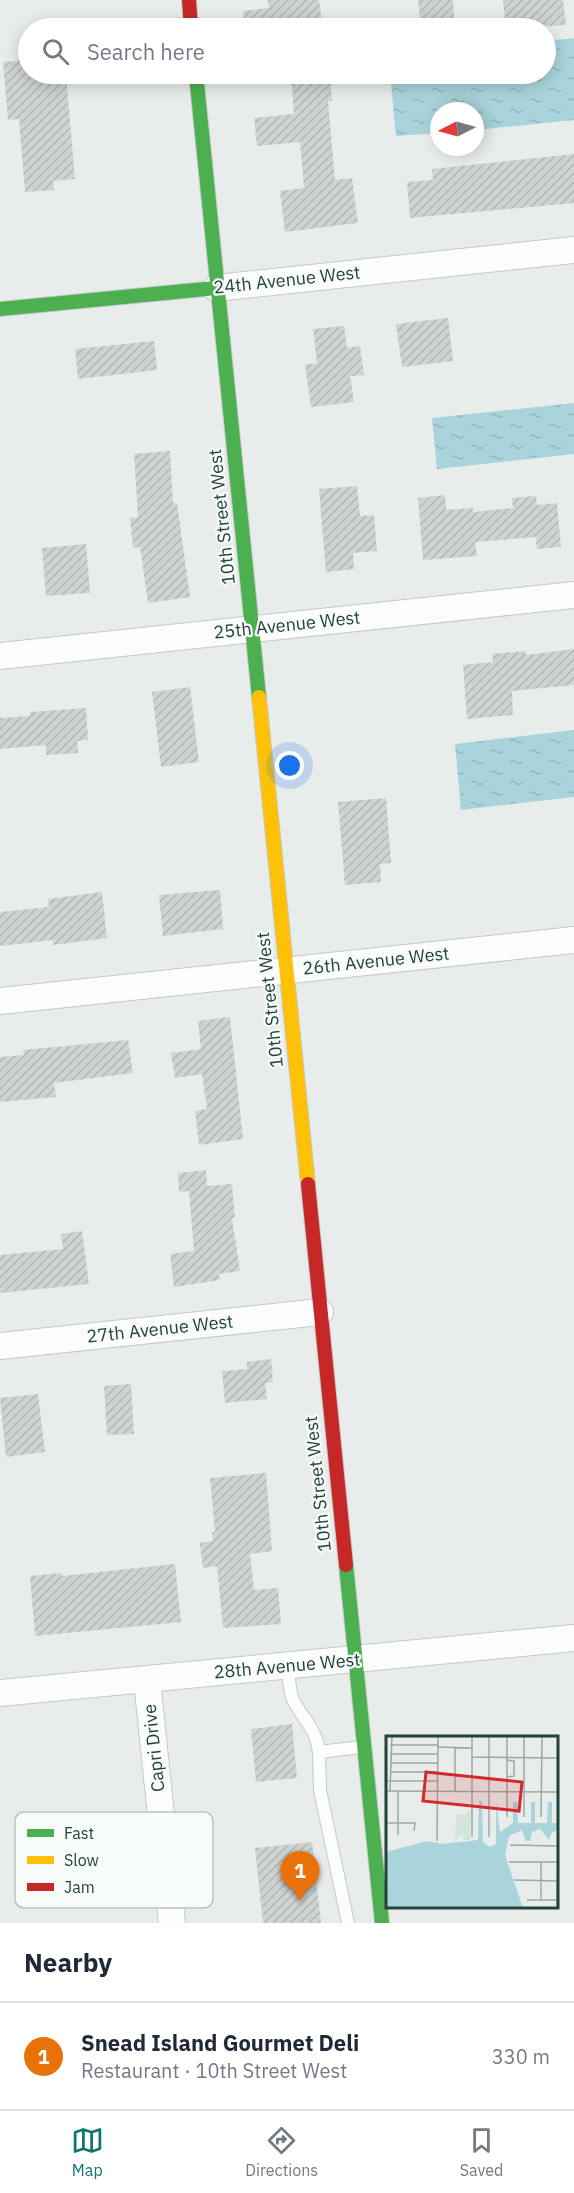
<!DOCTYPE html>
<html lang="en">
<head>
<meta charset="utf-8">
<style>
	:root { --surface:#fff; --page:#f6f6f7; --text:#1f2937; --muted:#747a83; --line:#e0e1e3; --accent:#0f766e }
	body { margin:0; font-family:"IBM Plex Sans",sans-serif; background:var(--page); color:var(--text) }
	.compass { position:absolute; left:430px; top:102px; width:54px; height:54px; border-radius:50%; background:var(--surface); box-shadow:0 3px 15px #0003; rotate:264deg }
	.you { position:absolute; left:290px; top:766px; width:21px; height:21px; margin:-15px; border:4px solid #fff; border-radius:50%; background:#1a73e8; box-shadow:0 0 0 9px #1a73e833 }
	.badge { display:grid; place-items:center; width:39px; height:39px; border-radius:50%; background:var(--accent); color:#fff; font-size:20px; font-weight:700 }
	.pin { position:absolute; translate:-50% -50px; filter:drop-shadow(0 2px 3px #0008) }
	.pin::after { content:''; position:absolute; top:32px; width:21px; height:18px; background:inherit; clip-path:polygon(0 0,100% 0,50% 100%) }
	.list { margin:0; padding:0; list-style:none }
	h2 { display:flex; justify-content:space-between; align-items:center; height:78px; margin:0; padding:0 24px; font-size:26px }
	h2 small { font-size:20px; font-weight:400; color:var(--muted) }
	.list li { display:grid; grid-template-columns:39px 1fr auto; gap:18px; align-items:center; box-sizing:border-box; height:108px; padding:0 24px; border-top:2px solid var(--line) }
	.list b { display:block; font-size:22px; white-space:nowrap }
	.list p { margin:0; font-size:20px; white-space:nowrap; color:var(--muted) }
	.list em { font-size:20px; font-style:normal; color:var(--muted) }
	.icon { flex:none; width:33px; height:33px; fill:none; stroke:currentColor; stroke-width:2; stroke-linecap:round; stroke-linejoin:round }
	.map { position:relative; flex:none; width:574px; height:1923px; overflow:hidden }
	.search { position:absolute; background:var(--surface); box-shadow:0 3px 15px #0003; left:18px; right:18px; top:18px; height:66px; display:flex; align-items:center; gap:15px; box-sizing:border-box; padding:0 21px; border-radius:33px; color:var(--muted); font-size:22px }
	.sheet { height:186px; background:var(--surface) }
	nav { display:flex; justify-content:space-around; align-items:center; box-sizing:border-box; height:84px; border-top:2px solid var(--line); background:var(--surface); font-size:16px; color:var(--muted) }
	nav a { display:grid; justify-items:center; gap:3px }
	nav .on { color:var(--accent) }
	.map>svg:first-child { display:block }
</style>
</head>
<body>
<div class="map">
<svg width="574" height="1923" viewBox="0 0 574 1923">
	<defs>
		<pattern id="water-ripples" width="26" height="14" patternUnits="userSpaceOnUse" patternTransform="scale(1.5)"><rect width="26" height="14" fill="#a9d4db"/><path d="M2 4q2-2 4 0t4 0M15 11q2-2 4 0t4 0" fill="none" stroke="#91b7bd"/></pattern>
		<pattern id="building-hatch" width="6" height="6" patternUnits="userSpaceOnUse" patternTransform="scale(1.5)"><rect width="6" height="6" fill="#cfd4d2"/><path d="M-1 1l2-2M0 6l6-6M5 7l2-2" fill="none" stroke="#b2b7b5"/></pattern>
	</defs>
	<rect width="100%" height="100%" fill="#e8edeb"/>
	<g fill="url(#water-ripples)">
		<path d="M 574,38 L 574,120 L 475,130 L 475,111 L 439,111 L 439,133 L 396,136 L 390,74 L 546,74 L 546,41 Z"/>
		<path d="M 574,403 L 574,454 L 437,469 L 432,418 Z"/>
		<path d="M 574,730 L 574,797 L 461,810 L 455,744 Z"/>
	</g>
	<g fill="url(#building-hatch)">
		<path d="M 268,0 L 319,0 L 323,28 L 245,28 L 243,11 L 269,8 Z"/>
		<path d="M 418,0 L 453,0 L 455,28 L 421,28 Z"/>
		<path d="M 503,0 L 563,0 L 566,25 L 506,28 Z"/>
		<path d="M 28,60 L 28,74 L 66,74 L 75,179 L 53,181 L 54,190 L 25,192 L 19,119 L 8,120 L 3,62 Z"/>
		<path d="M 291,74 L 330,74 L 332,101 L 328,101 L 335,180 L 352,178 L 358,223 L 285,232 L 280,191 L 304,188 L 300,142 L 257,146 L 254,118 L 294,114 Z"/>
		<path d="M 574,154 L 574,203 L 410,218 L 407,182 L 433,180 L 432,169 Z"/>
		<path d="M 448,318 L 453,361 L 402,367 L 396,324 Z"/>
		<path d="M 344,326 L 347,348 L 360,346 L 364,375 L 350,376 L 354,402 L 311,407 L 305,365 L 317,363 L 313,329 Z"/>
		<path d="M 154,341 L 157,370 L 78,379 L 75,349 Z"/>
		<path d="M 170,451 L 173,503 L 177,503 L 190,597 L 148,603 L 140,547 L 133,548 L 130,518 L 138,517 L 134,454 Z"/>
		<path d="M 357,486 L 360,516 L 374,515 L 377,551 L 353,553 L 354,569 L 326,572 L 319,489 Z"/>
		<path d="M 445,495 L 446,510 L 473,508 L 473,512 L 513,508 L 512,498 L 536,496 L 537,505 L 557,503 L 561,547 L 537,549 L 536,537 L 475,542 L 477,556 L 423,560 L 418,498 Z"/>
		<path d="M 86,544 L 90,593 L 46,596 L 42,548 Z"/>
		<path d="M 574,649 L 574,685 L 512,691 L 513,715 L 467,719 L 463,665 L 493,662 L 492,654 L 525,651 L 526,655 Z"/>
		<path d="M 190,687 L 199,762 L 161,767 L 152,692 Z"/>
		<path d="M 86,708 L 88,740 L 77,741 L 78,753 L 46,755 L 46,745 L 0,749 L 0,718 L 30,716 L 30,712 Z"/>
		<path d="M 386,798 L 391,863 L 380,864 L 381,882 L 345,885 L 338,802 Z"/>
		<path d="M 220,890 L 223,929 L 163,936 L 159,895 Z"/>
		<path d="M 102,892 L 107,938 L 53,945 L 53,940 L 0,946 L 0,912 L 49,907 L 48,899 Z"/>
		<path d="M 230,1017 L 243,1139 L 199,1145 L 195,1111 L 207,1109 L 202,1074 L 175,1078 L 171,1053 L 201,1049 L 198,1021 Z"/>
		<path d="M 128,1040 L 133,1073 L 54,1083 L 56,1097 L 0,1102 L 0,1057 L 24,1055 L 23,1050 Z"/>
		<path d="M 206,1170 L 207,1186 L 232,1184 L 235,1218 L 232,1218 L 240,1271 L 219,1274 L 220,1280 L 174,1287 L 170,1254 L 194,1251 L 189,1191 L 179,1192 L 178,1173 Z"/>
		<path d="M 82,1231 L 89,1284 L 0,1293 L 0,1255 L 63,1249 L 61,1234 Z"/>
		<path d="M 271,1359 L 273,1382 L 265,1383 L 267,1399 L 225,1403 L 222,1371 L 247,1369 L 247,1362 Z"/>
		<path d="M 131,1384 L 134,1434 L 107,1435 L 104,1386 Z"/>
		<path d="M 38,1394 L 45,1452 L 6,1457 L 0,1398 Z"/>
		<path d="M 266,1473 L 272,1551 L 250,1554 L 254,1590 L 278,1588 L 281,1624 L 223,1628 L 217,1566 L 203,1568 L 200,1543 L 213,1541 L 212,1532 L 215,1532 L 210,1478 Z"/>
		<path d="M 175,1564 L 181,1622 L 35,1636 L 30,1576 L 62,1573 L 62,1576 Z"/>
		<path d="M 292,1724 L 297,1778 L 256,1782 L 251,1729 Z"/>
		<path d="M 312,1842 L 321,1923 L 263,1923 L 255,1848 Z"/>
	</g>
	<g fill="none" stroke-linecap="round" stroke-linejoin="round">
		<defs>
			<g id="lane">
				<path d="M 288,1666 C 289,1677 289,1691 293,1700 C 303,1719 317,1730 319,1752 L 362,1747"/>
				<path d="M 319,1752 L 320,1790 L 348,1923"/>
			</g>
			<g id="street">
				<path d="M 216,288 L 574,250"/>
				<path d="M 0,656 L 574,595"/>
				<path d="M 0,1001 L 574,940"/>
				<path d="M 0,1346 L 320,1312"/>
				<path d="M 147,1680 L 172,1923"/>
				<path d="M 0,1693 L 574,1638"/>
			</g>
			<g id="fast">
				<path d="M 196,74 L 259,697"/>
				<path d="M 0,309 L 216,288"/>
				<path d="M 346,1565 L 382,1923"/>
			</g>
			<path id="slow" d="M 259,697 L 308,1184"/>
			<g id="jam">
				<path d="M 189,0 L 191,28"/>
				<path d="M 308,1184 L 346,1565"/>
			</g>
		</defs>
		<use href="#lane" stroke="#c5cac8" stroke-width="14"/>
		<use href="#street" stroke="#c5cac8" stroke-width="28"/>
		<use href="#fast" stroke="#c3cbc8" stroke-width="16"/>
		<use href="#slow" stroke="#c3cbc8" stroke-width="16"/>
		<use href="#jam" stroke="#c3cbc8" stroke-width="16"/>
		<use href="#lane" stroke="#fcfcfc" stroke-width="12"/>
		<use href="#street" stroke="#fcfcfc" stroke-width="26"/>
		<use href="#fast" stroke="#4caf50" stroke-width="14"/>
		<use href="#slow" stroke="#ffc107" stroke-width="14"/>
		<use href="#jam" stroke="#c62828" stroke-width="14"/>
	</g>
	<g text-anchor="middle" stroke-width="4.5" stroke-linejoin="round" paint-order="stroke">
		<g font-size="18" fill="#24423a" stroke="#f7fbf9">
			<text transform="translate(287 280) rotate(-6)" y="6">24th Avenue West</text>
			<text transform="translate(222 517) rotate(-96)" y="6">10th Street West</text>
			<text transform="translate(287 625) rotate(-6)" y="6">25th Avenue West</text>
			<text transform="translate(376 961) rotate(-6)" y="6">26th Avenue West</text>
			<text transform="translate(270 1000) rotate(-96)" y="6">10th Street West</text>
			<text transform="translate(160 1329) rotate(-6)" y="6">27th Avenue West</text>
			<text transform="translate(318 1484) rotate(-96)" y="6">10th Street West</text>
			<text transform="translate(287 1666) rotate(-5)" y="6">28th Avenue West</text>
			<text transform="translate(154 1748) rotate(-96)" y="6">Capri Drive</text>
		</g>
	</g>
	<g transform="translate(386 1736)">
		<rect width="172" height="172" fill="#e8edeb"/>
		<path d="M 82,75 L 85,75 L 84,104 L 77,104 L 77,85 L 76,98 L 69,105 L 70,78 L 79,79 Z" fill="#d1e6d8"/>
		<path d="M 93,65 L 96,65 L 97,106 L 104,111 L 110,108 L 110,66 L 114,96 L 127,87 L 127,66 L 131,66 L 132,87 L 145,87 L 145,66 L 149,66 L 149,87 L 161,87 L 162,66 L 166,66 L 166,87 L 172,87 L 172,94 L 166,96 L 163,104 L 154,93 L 146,96 L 144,105 L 140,105 L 136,94 L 123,100 L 119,119 L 137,172 L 0,172 L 0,116 L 41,105 L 56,108 L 92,104 Z" fill="#a9d4db"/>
		<path fill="none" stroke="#9aa9a4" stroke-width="1.5" d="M 86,0 L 86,101M 4,9 L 52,9M 51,11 L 86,12M 69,11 L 69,56M 4,18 L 51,18M 86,21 L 173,22M 4,27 L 51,27M 4,36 L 51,36M 121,41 L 128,40 L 128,25 L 121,24M 0,45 L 51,45M 0,55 L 173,56M 4,55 L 6,0M 121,81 L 121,0M 138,81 L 138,0M 155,81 L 156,0M 0,87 L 29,87 L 28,95M 12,99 L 12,55M 103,101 L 103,0M 51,105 L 52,0M 124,109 L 173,110M 123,126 L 173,126M 128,144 L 172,145M 141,164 L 172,164M 155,164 L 155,126M 171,172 L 172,110"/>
		<path fill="#d62828" fill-opacity="0.15" stroke="#d62828" stroke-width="3" d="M 40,36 L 136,46 L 133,75 L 37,65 Z"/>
		<rect width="172" height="172" fill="none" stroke="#24423a" stroke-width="3"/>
	</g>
	<rect x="15" y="1812" width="198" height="96" rx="9" fill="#f7fbf9" stroke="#b8c4c0" stroke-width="1.5"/>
	<rect x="27" y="1829" width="27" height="8" fill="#4caf50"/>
	<rect x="27" y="1856" width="27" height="8" fill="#ffc107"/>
	<rect x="27" y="1883" width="27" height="8" fill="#c62828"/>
	<g font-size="16" fill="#24423a">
		<text x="64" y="1839">Fast</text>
		<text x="64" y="1866">Slow</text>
		<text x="64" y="1893">Jam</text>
	</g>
</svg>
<svg class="compass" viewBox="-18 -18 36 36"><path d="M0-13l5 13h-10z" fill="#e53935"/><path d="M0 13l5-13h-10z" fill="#747a83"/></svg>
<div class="you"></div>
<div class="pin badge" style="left:300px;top:1901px;background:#e8710a">1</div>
<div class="search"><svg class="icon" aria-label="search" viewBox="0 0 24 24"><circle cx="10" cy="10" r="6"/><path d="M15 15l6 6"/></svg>Search here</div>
</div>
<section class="sheet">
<h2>Nearby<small></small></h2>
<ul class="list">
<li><span class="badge" style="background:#e8710a">1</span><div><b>Snead Island Gourmet Deli</b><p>Restaurant · 10th Street West</p></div><em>330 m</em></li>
</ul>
</section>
<nav>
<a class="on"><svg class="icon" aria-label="map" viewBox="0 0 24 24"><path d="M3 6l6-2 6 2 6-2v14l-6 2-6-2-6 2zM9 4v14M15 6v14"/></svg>Map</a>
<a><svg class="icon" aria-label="directions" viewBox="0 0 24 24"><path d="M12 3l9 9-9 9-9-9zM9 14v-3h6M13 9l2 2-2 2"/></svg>Directions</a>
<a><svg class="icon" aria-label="saved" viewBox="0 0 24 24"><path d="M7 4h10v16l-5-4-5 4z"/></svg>Saved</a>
</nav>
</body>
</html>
